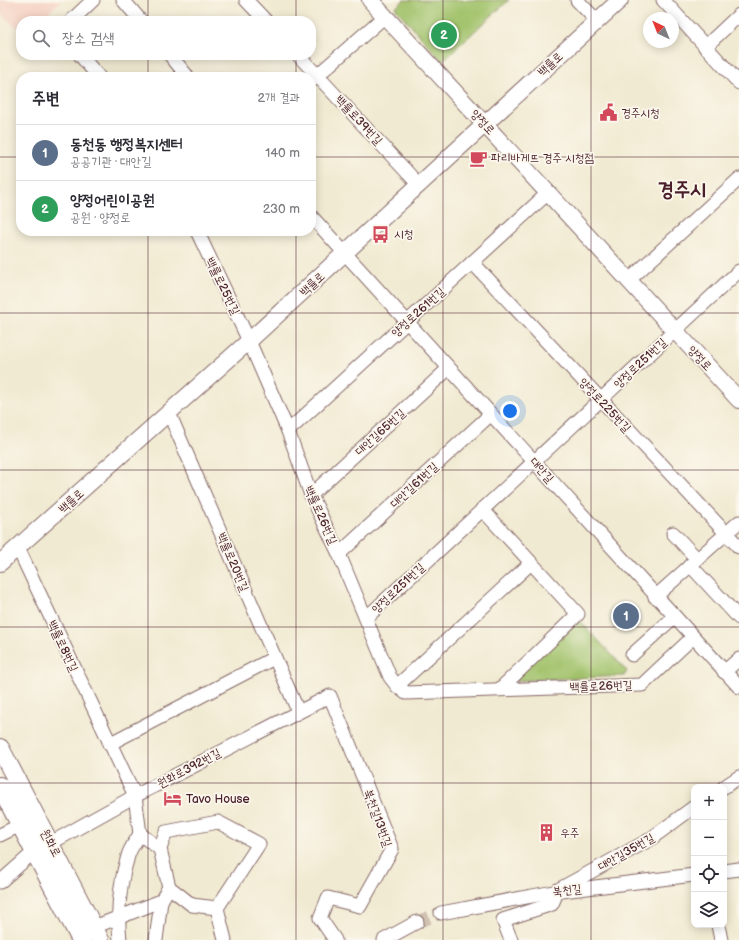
<!DOCTYPE html>
<html lang="ko">
<head>
<meta charset="utf-8">
<style>
	:root { --surface:#fff; --page:#f7f7f7; --text:#2b2b33; --muted:#7c7c81; --line:#e1e1e2; --accent:#111827 }
	body { margin:0; font-family:"Balsamiq Sans","Poor Story",sans-serif; background:var(--page); color:var(--text) }
	.controls { position:absolute; right:12px; bottom:12px; display:grid; overflow:hidden; border-radius:8px; box-shadow:0 2px 10px #0003 }
	.controls button { width:36px; height:36px; display:grid; place-items:center; padding:0; border:0; border-bottom:1px solid var(--line); background:var(--surface); color:var(--text); font:20px sans-serif }
	.compass { position:absolute; left:643px; top:12px; width:36px; height:36px; border-radius:50%; background:var(--surface); box-shadow:0 2px 10px #0003; rotate:317deg }
	.you { position:absolute; left:510px; top:411px; width:14px; height:14px; margin:-10px; border:3px solid #fff; border-radius:50%; background:#1a73e8; box-shadow:0 0 0 6px #1a73e833 }
	.badge { display:grid; place-items:center; width:26px; height:26px; border-radius:50%; background:var(--accent); color:#fff; font-size:13px; font-weight:700 }
	.pin { position:absolute; translate:-50% -50%; border:2px solid #fff; box-shadow:0 1px 4px #0006 }
	.list { margin:0; padding:0; list-style:none }
	h2 { display:flex; justify-content:space-between; align-items:center; height:52px; margin:0; padding:0 16px; font-size:17px }
	h2 small { font-size:13px; font-weight:400; color:var(--muted) }
	.list li { display:grid; grid-template-columns:26px 1fr auto; gap:12px; align-items:center; box-sizing:border-box; height:56px; padding:0 16px; border-top:1px solid var(--line) }
	.list b { display:block; font-size:15px; white-space:nowrap }
	.list p { margin:0; font-size:13px; white-space:nowrap; color:var(--muted) }
	.list em { font-size:13px; font-style:normal; color:var(--muted) }
	.icon { flex:none; width:22px; height:22px; fill:none; stroke:currentColor; stroke-width:2; stroke-linecap:round; stroke-linejoin:round }
	.map { position:relative; flex:none; width:739px; height:940px; overflow:hidden }
	.search { position:absolute; background:var(--surface); box-shadow:0 2px 10px #0003; left:16px; top:16px; width:300px; height:44px; display:flex; align-items:center; gap:10px; box-sizing:border-box; padding:0 14px; border-radius:16px; color:var(--muted); font-size:15px }
	.panel { position:absolute; background:var(--surface); box-shadow:0 2px 10px #0003; left:16px; top:72px; width:300px; height:164px; border-radius:16px }
	.map>svg:first-child { display:block }
</style>
</head>
<body>
<div class="map">
<svg width="739" height="940" viewBox="0 0 739 940">
	<rect width="100%" height="100%" fill="#fbf7ec"/>
	<filter id="ink" filterUnits="userSpaceOnUse"><feTurbulence type="fractalNoise" baseFrequency=".025" numOctaves="2"/><feDisplacementMap in="SourceGraphic" scale="8" xChannelSelector="R" yChannelSelector="G"/><feConvolveMatrix kernelMatrix="1 2 1 2 8 2 1 2 1" color-interpolation-filters="sRGB"/></filter>
	<filter id="wash" filterUnits="userSpaceOnUse"><feTurbulence type="fractalNoise" baseFrequency=".012" numOctaves="4" result="noise"/><feDisplacementMap in="SourceGraphic" scale="16" xChannelSelector="R" yChannelSelector="G"/><feGaussianBlur stdDeviation="0.9" result="paint"/><feColorMatrix in="noise" values="0 0 0 0 0 0 0 0 0 0 0 0 0 0 0 0 0 1.4 0 .05"/><feComposite in="paint" operator="in"/></filter>
	<g filter="url(#wash)">
		<rect width="100%" height="100%" fill="#f1ead2"/>
		<path fill="#f5d2c3" d="M 0,0 L 62,0 L 39,21 L 21,21 L 21,31 L 0,13 Z"/>
		<g fill="#a1c26b" stroke="#76704b">
			<path d="M 404,0 L 509,0 L 442,61 L 395,8 Z"/>
			<path d="M 575,622 L 581,622 L 627,671 L 624,676 L 508,681 Z"/>
		</g>
	</g>
	<g filter="url(#ink)">
		<g fill="none" stroke-linecap="round" stroke-linejoin="round">
			<path stroke="#d0c1b1" stroke-width="13" stroke-dasharray="13 6" stroke-linecap="butt" d="M 417,922 L 441,913"/>
			<defs>
				<g id="minor">
					<path d="M 123,0 L 141,21"/>
					<path d="M 246,0 L 266,21"/>
					<path d="M 577,0 L 597,21"/>
					<path d="M 663,0 L 739,83"/>
					<path d="M 71,21 L 93,0"/>
					<path d="M 705,47 L 739,15"/>
					<path d="M 80,55 L 99,77"/>
					<path d="M 170,55 L 188,77"/>
					<path d="M 298,55 L 419,185"/>
					<path d="M 311,81 L 385,16"/>
					<path d="M 311,216 L 739,687"/>
					<path d="M 197,231 L 249,341 L 288,431 L 311,495 L 339,554 L 390,677 L 397,686 L 406,693 L 642,685 L 692,638"/>
					<path d="M 472,262 L 739,547"/>
					<path d="M 628,281 L 739,179"/>
					<path d="M 169,413 L 298,711"/>
					<path d="M 288,431 L 548,193"/>
					<path d="M 311,495 L 448,369"/>
					<path d="M 482,509 L 578,614 L 500,689"/>
					<path d="M 673,533 L 697,559"/>
					<path d="M 18,548 L 135,796 L 140,834"/>
					<path d="M 339,554 L 490,415"/>
					<path d="M 690,565 L 739,618"/>
					<path d="M 655,597 L 739,522"/>
					<path d="M 366,618 L 739,271"/>
					<path d="M 632,655 L 674,617"/>
					<path d="M 724,672 L 739,659"/>
					<path d="M 397,686 L 531,563"/>
					<path d="M 109,744 L 274,658"/>
					<path d="M 724,787 L 739,777"/>
					<path d="M 0,835 L 20,825"/>
					<path d="M 51,843 L 135,796 L 330,696 L 392,849 L 360,906 L 328,898 L 320,918 L 335,940"/>
					<path d="M 160,849 L 166,832 L 218,822 L 259,844 L 217,908"/>
					<path d="M 724,871 L 739,869"/>
					<path d="M 0,882 L 35,851"/>
					<path d="M 169,887 L 192,905 L 217,908 L 225,940"/>
					<path d="M 441,913 L 554,892 L 694,875"/>
					<path d="M 718,925 L 721,940"/>
					<path d="M 94,927 L 161,901 L 169,887 L 160,849 L 140,834"/>
					<path d="M 120,940 C 117,913 120,882 128,856 C 130,848 136,841 140,834"/>
					<path d="M 156,940 L 161,901"/>
					<path d="M 384,940 L 417,922"/>
					<path d="M 511,940 L 503,920 L 552,904 L 555,897 L 554,892 L 649,840 L 694,807"/>
				</g>
				<g id="tertiary">
					<path d="M 370,0 L 739,400"/>
					<path d="M 0,563 L 249,341 L 620,0"/>
				</g>
				<g id="secondary">
					<path d="M 0,748 L 100,940"/>
					<path d="M 0,786 L 81,940"/>
				</g>
			</defs>
			<use href="#minor" stroke="#846665" stroke-width="15"/>
			<use href="#tertiary" stroke="#846665" stroke-width="18"/>
			<use href="#secondary" stroke="#846665" stroke-width="20"/>
			<use href="#minor" stroke="#fff" stroke-width="13"/>
			<use href="#tertiary" stroke="#fff" stroke-width="16"/>
			<use href="#secondary" stroke="#fff" stroke-width="18"/>
		</g>
	</g>
	<path fill="none" stroke="#4a1f2b" stroke-width="1" stroke-opacity="0.55" d="M 148,0 L 148,21M 296,0 L 296,21M 443,0 L 443,940M 591,0 L 591,940M 148,55 L 148,77M 296,55 L 296,77M 0,157 L 21,157M 311,157 L 739,157M 148,231 L 148,940M 296,231 L 296,940M 0,313 L 739,313M 0,470 L 739,470M 0,627 L 739,627M 0,783 L 739,783"/>
	<defs>
		<symbol id="civic-bare" viewBox="-9 -9 18 18"><path d="M-.6-6.5H3V-4.5H.6V-3L4-1V1h2V6H-6V1h2V-1L-.6-3ZM-1.2 2.5V6h2.4V2.5Z" fill="#d1495b" stroke="#fbf7ec" stroke-width="2.5" paint-order="stroke"/></symbol>
		<symbol id="cafe-bare" viewBox="-9 -9 18 18"><path d="M-5.5-4.5H6V0H3Q3 3.5 0 3.5H-2.5Q-5.5 3.5-5.5 0ZM3-3.2v2h1.7v-2ZM-6 4.5H4V6H-6Z" fill="#d1495b" stroke="#fbf7ec" stroke-width="2.5" paint-order="stroke"/></symbol>
		<symbol id="bus-bare" viewBox="-9 -9 18 18"><path d="M-5-6H5V4H4V6H2V4H-2V6H-4V4H-5ZM-3.5-4V0h7V-4ZM-3.5 1.2v1.5H-2V1.2ZM2 1.2v1.5H3.5V1.2Z" fill="#d1495b" stroke="#fbf7ec" stroke-width="2.5" paint-order="stroke"/></symbol>
		<symbol id="hotel-bare" viewBox="-9 -9 18 18"><path d="M-6-4.5h1.5V1H6V5H4.5V3h-9V5H-6ZM-4 0a1.8 1.8 0 1 1 3.6 0ZM.5 0V-2.5h3Q6-2.5 6 0Z" fill="#d1495b" stroke="#fbf7ec" stroke-width="2.5" paint-order="stroke"/></symbol>
		<symbol id="building-bare" viewBox="-9 -9 18 18"><path d="M-4-6H4V6H1V3H-1V6H-4ZM-2.5-4.3h1.7v1.8h-1.7ZM.8-4.3h1.7v1.8H.8ZM-2.5-1h1.7V.8h-1.7ZM.8-1h1.7V.8H.8Z" fill="#d1495b" stroke="#fbf7ec" stroke-width="2.5" paint-order="stroke"/></symbol>
	</defs>
	<g fill-rule="evenodd">
		<use href="#civic-bare" x="596" y="100" width="25" height="25"/>
		<use href="#cafe-bare" x="466" y="146" width="25" height="25"/>
		<use href="#bus-bare" x="368" y="222" width="25" height="25"/>
		<use href="#hotel-bare" x="160" y="786" width="25" height="25"/>
		<use href="#building-bare" x="534" y="820" width="25" height="25"/>
	</g>
	<g text-anchor="middle" stroke-width="3.5" stroke-linejoin="round" paint-order="stroke">
		<g font-size="12" fill="#4a1f2b" stroke="#fbf7ec">
			<text transform="translate(550 64) rotate(-42)" y="4">백률로</text>
			<text transform="translate(359 120) rotate(47)" y="4">백률로39번길</text>
			<text transform="translate(483 122) rotate(48)" y="4">양정로</text>
			<text transform="translate(312 284) rotate(-43)" y="4">백률로</text>
			<text transform="translate(223 286) rotate(64)" y="4">백률로25번길</text>
			<text transform="translate(418 312) rotate(-42)" y="4">양정로261번길</text>
			<text transform="translate(700 358) rotate(47)" y="4">양정로</text>
			<text transform="translate(640 363) rotate(-43)" y="4">양정로251번길</text>
			<text transform="translate(605 405) rotate(47)" y="4">양정로225번길</text>
			<text transform="translate(380 432) rotate(-42)" y="4">대안길65번길</text>
			<text transform="translate(542 470) rotate(48)" y="4">대안길</text>
			<text transform="translate(414 485) rotate(-43)" y="4">대안길61번길</text>
			<text transform="translate(71 501) rotate(-42)" y="4">백률로</text>
			<text transform="translate(321 515) rotate(66)" y="4">백률로26번길</text>
			<text transform="translate(233 562) rotate(67)" y="4">백률로20번길</text>
			<text transform="translate(398 588) rotate(-43)" y="4">양정로251번길</text>
			<text transform="translate(63 646) rotate(65)" y="4">백률로8번길</text>
			<text transform="translate(601 686) rotate(-2)" y="4">백률로26번길</text>
			<text transform="translate(189 768) rotate(-28)" y="4">원화로392번길</text>
			<text transform="translate(378 818) rotate(70)" y="4">북천길13번길</text>
			<text transform="translate(51 843) rotate(62)" y="4">원화로</text>
			<text transform="translate(626 852) rotate(-30)" y="4">대안길35번길</text>
			<text transform="translate(567 890) rotate(-7)" y="4">북천길</text>
		</g>
		<g font-size="12" fill="#4a1f2b" stroke="#fbf7ec" text-anchor="start">
			<text x="621" y="117">경주시청</text>
			<text x="491" y="162">파리바게뜨 경주 시청점</text>
			<text x="394" y="238">시청</text>
			<text x="186" y="803">Tavo House</text>
			<text x="560" y="837">우주</text>
		</g>
		<g font-size="20" font-weight="bold" fill="#4a1f2b" stroke="#fbf7ec">
			<text x="682" y="196">경주시</text>
		</g>
	</g>
</svg>
<div class="controls">
<button>+</button>
<button>−</button>
<button><svg class="icon" aria-label="locate" viewBox="0 0 24 24"><circle cx="12" cy="12" r="6"/><path d="M12 2v4M12 18v4M2 12h4M18 12h4"/></svg></button>
<button><svg class="icon" aria-label="layers" viewBox="0 0 24 24"><path d="M12 4l9 5-9 5-9-5zM3 14l9 5 9-5"/></svg></button>
</div>
<svg class="compass" viewBox="-18 -18 36 36"><path d="M0-13l5 13h-10z" fill="#e53935"/><path d="M0 13l5-13h-10z" fill="#7c7c81"/></svg>
<div class="you"></div>
<div class="pin badge" style="left:626px;top:616px;background:#5c6f8a">1</div>
<div class="pin badge" style="left:444px;top:35px;background:#2e9e5b">2</div>
<div class="search"><svg class="icon" aria-label="search" viewBox="0 0 24 24"><circle cx="10" cy="10" r="6"/><path d="M15 15l6 6"/></svg>장소 검색</div>
<section class="panel">
<h2>주변<small>2개 결과</small></h2>
<ul class="list">
<li><span class="badge" style="background:#5c6f8a">1</span><div><b>동천동 행정복지센터</b><p>공공기관 · 대안길</p></div><em>140 m</em></li>
<li><span class="badge" style="background:#2e9e5b">2</span><div><b>양정어린이공원</b><p>공원 · 양정로</p></div><em>230 m</em></li>
</ul>
</section>
</div>
</body>
</html>
